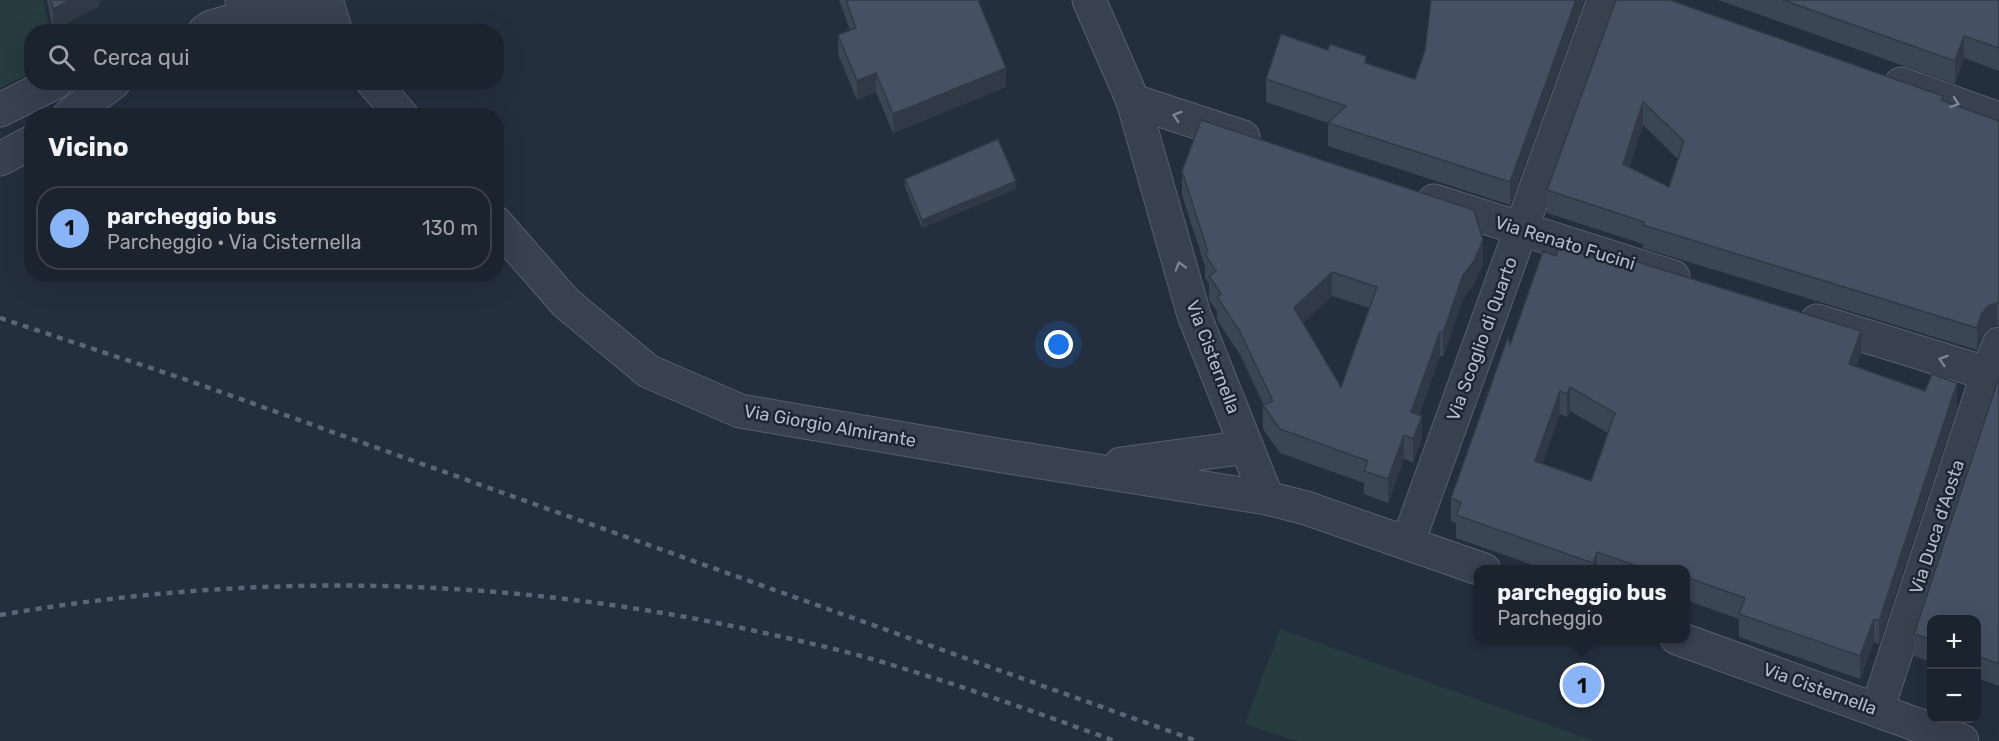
<!DOCTYPE html>
<html lang="it">
<head>
<meta charset="utf-8">
<style>
	:root { --surface:#1b232e; --page:#282f3a; --text:#f1f3f6; --muted:#a0a4aa; --line:#39404a; --accent:#8ab4f8 }
	body { margin:0; font-family:Rubik,sans-serif; background:var(--page); color:var(--text) }
	.controls { position:absolute; right:18px; bottom:18px; display:grid; overflow:hidden; border-radius:12px; box-shadow:0 6px 24px #0002 }
	.controls button { width:54px; height:54px; display:grid; place-items:center; padding:0; border:0; border-bottom:2px solid var(--line); background:var(--surface); color:var(--text); font:30px sans-serif }
	.you { position:absolute; left:1059px; top:345px; width:21px; height:21px; margin:-15px; border:4px solid #fff; border-radius:50%; background:#1a73e8; box-shadow:0 0 0 9px #1a73e833 }
	.badge { display:grid; place-items:center; width:39px; height:39px; border-radius:50%; background:var(--accent); color:#111; font-size:20px; font-weight:700 }
	.pin { position:absolute; translate:-50% -50%; border:3px solid #fff; box-shadow:0 2px 6px #0006 }
	.popup { position:absolute; left:1474px; top:565px; width:216px; height:78px; box-sizing:border-box; display:grid; place-content:center; border-radius:12px; background:var(--surface); filter:drop-shadow(0 2px 4px #0005); font-size:20px; white-space:nowrap; color:var(--muted) }
	.popup b { font-size:22px; color:var(--text) }
	.popup::after { content:''; position:absolute; left:50%; top:100%; margin-left:-12px; border:12px solid transparent; border-top-color:var(--surface) }
	.list { margin:0; padding:0; list-style:none }
	h2 { display:flex; justify-content:space-between; align-items:center; height:78px; margin:0; padding:0 24px; font-size:26px }
	h2 small { font-size:20px; font-weight:400; color:var(--muted) }
	.list li { display:grid; grid-template-columns:39px 1fr auto; gap:18px; align-items:center; box-sizing:border-box; height:84px; margin:0 12px 12px; padding:0 12px; border:2px solid var(--line); border-radius:24px }
	.list b { display:block; font-size:22px; white-space:nowrap }
	.list p { margin:0; font-size:20px; white-space:nowrap; color:var(--muted) }
	.list em { font-size:20px; font-style:normal; color:var(--muted) }
	.icon { flex:none; width:33px; height:33px; fill:none; stroke:currentColor; stroke-width:2; stroke-linecap:round; stroke-linejoin:round }
	.map { position:relative; flex:none; width:1999px; height:741px; overflow:hidden }
	.search { position:absolute; background:var(--surface); box-shadow:0 6px 24px #0002; left:24px; top:24px; width:480px; height:66px; display:flex; align-items:center; gap:15px; box-sizing:border-box; padding:0 21px; border-radius:24px; color:var(--muted); font-size:22px }
	.panel { position:absolute; background:var(--surface); box-shadow:0 6px 24px #0002; left:24px; top:108px; width:480px; height:174px; border-radius:24px }
	.map>svg:first-child { display:block }
</style>
</head>
<body>
<div class="map">
<svg width="1999" height="741" viewBox="0 0 1999 741">
	<rect width="100%" height="100%" fill="#242f3e"/>
	<g fill="#263c3f">
		<path d="M 0,0 L 44,0 L 49,31 L 32,32 L 31,73 L 0,88 Z"/>
		<path d="M 1280,629 L 1594,741 L 1297,741 L 1245,724 Z"/>
	</g>
	<g fill="none" stroke-linecap="round" stroke-linejoin="round">
		<defs>
			<g id="minor">
				<path d="M 242,0 C 261,19 287,17 306,0"/>
				<path d="M 326,0 L 336,32"/>
				<path d="M 1089,0 L 1133,101 L 1194,315 L 1267,498"/>
				<path d="M 278,14 L 314,32"/>
				<path d="M 204,32 L 211,27 L 263,12"/>
				<path d="M 373,82 L 402,116"/>
				<path d="M 1901,84 L 1999,119"/>
				<path d="M 1133,101 L 1243,137"/>
				<path d="M 0,110 L 56,82"/>
				<path d="M 69,116 L 114,82"/>
				<path d="M 0,159 L 32,142"/>
				<path d="M 1434,201 L 1673,277"/>
				<path d="M 496,223 L 566,303 L 648,371 L 740,411 L 1003,456 L 1267,498 L 1306,508 L 1484,570"/>
				<path d="M 1817,321 L 1999,377"/>
				<path d="M 1121,464 L 1247,447"/>
				<path d="M 1408,542 L 1604,0"/>
				<path d="M 1677,638 L 1962,741"/>
				<path d="M 1877,710 L 1988,373 L 1999,344"/>
			</g>
		</defs>
		<use href="#minor" stroke="#565f6c" stroke-width="35"/>
		<use href="#minor" stroke="#38414e" stroke-width="33"/>
		<g stroke="#5a6575" stroke-width="4.5" stroke-dasharray="6 6" stroke-linecap="butt">
			<path d="M 0,318 L 190,381 L 1197,741"/>
			<path d="M 0,615 C 255,571 507,576 760,632 C 801,641 842,650 882,662 C 960,685 1038,713 1115,741"/>
		</g>
	</g>
	<g fill="#3b4654" fill-rule="evenodd">
		<path d="M 47,0 L 103,0 L 99,3 L 99,6 L 53,30 Z"/>
		<path d="M 839,0 L 922,0 L 1006,87 L 893,133 L 876,92 L 857,100 L 838,54 L 838,35 L 850,30 Z"/>
		<path d="M 1584,0 L 1510,205 L 1328,146 L 1328,123 L 1266,102 L 1266,79 L 1328,50 L 1415,79 Z"/>
		<path d="M 1616,0 L 1943,101 L 1999,121 L 1999,326 L 1997,325 L 1988,329 L 1981,337 L 1977,350 L 1643,248 L 1643,244 L 1547,213 L 1547,190 ZM 1643,125 L 1678,159 L 1669,187 L 1629,167 Z"/>
		<path d="M 1718,0 L 1999,0 L 1999,71 L 1964,58 L 1955,84 Z"/>
		<path d="M 1182,171 L 1483,264 L 1474,284 L 1463,299 L 1443,357 L 1440,356 L 1419,415 L 1422,439 L 1413,462 L 1404,459 L 1388,503 L 1364,494 L 1364,483 L 1280,453 L 1263,429 L 1263,405 L 1264,405 L 1239,353 L 1217,320 L 1217,311 L 1209,300 L 1209,284 L 1205,278 L 1205,266 L 1182,195 ZM 1332,296 L 1369,308 L 1341,387 L 1303,323 Z"/>
		<path d="M 905,179 L 1016,189 L 922,228 L 905,187 Z"/>
		<path d="M 1556,256 L 1861,354 L 1856,367 L 1957,407 L 1879,644 L 1874,642 L 1860,679 L 1739,637 L 1739,619 L 1686,600 L 1686,570 L 1547,570 L 1456,538 L 1456,523 L 1451,521 L 1451,498 L 1510,345 ZM 1570,411 L 1608,433 L 1591,481 L 1542,464 L 1560,414 L 1567,417 Z"/>
		<path d="M 1999,377 L 1999,686 L 1977,678 L 1977,620 L 1932,620 L 1932,662 L 1914,656 L 1914,634 Z"/>
	</g>
	<g fill="#303945">
		<path d="M 70,0 L 103,0 L 99,3 L 99,6 L 53,30 L 53,9 Z"/>
		<path d="M 1576,0 L 1584,0 L 1510,205 L 1510,182 Z"/>
		<path d="M 1964,36 L 1964,58 L 1955,84 L 1955,61 Z"/>
		<path d="M 1006,68 L 1006,87 L 893,133 L 893,114 Z"/>
		<path d="M 876,73 L 876,92 L 857,100 L 857,81 Z"/>
		<path d="M 1643,102 L 1643,125 L 1623,186 L 1623,164 Z"/>
		<path d="M 1016,181 L 1016,189 L 922,228 L 922,220 Z"/>
		<path d="M 1483,240 L 1483,264 L 1474,284 L 1463,299 L 1443,357 L 1443,333 L 1463,275 Z"/>
		<path d="M 1332,272 L 1332,296 L 1294,332 L 1294,308 Z"/>
		<path d="M 1997,303 L 1997,325 L 1988,329 L 1981,337 L 1977,350 L 1977,328 L 1981,315 L 1988,306 Z"/>
		<path d="M 1861,331 L 1861,354 L 1849,387 L 1849,364 Z"/>
		<path d="M 1440,332 L 1440,356 L 1411,436 L 1411,412 Z"/>
		<path d="M 1957,383 L 1957,407 L 1879,644 L 1879,621 Z"/>
		<path d="M 1570,387 L 1570,411 L 1567,417 L 1567,394 Z"/>
		<path d="M 1560,391 L 1560,414 L 1535,484 L 1535,461 Z"/>
		<path d="M 1422,416 L 1422,439 L 1413,462 L 1413,439 Z"/>
		<path d="M 1404,435 L 1404,459 L 1388,503 L 1388,479 Z"/>
		<path d="M 1597,552 L 1597,570 L 1593,570 L 1593,563 Z"/>
		<path d="M 1874,619 L 1874,642 L 1860,679 L 1860,656 Z"/>
	</g>
	<g fill="#455162" stroke="#303945" stroke-width="1.5" fill-rule="evenodd">
		<path d="M 51,0 L 70,0 L 53,9 Z"/>
		<path d="M 846,0 L 978,0 L 1006,68 L 893,114 L 876,73 L 857,81 L 838,35 L 856,28 Z"/>
		<path d="M 1431,0 L 1576,0 L 1510,182 L 1328,123 L 1346,106 L 1266,79 L 1281,34 L 1328,50 L 1330,44 L 1366,56 L 1365,63 L 1415,79 L 1425,50 Z"/>
		<path d="M 1616,0 L 1670,0 L 1943,96 L 1941,100 L 1999,121 L 1999,303 L 1997,303 L 1988,306 L 1981,315 L 1977,328 L 1643,225 L 1644,222 L 1547,190 ZM 1643,102 L 1684,141 L 1669,187 L 1623,164 Z"/>
		<path d="M 1783,0 L 1999,0 L 1999,48 L 1964,36 L 1955,61 Z"/>
		<path d="M 1201,120 L 1474,210 L 1483,240 L 1474,261 L 1463,275 L 1443,333 L 1440,332 L 1411,412 L 1422,416 L 1413,439 L 1404,435 L 1388,479 L 1364,471 L 1368,461 L 1280,429 L 1263,405 L 1273,401 L 1239,330 L 1217,297 L 1221,294 L 1209,276 L 1216,271 L 1205,254 L 1208,252 L 1182,171 ZM 1332,272 L 1377,287 L 1341,387 L 1294,308 Z"/>
		<path d="M 998,139 L 1016,181 L 922,220 L 905,179 Z"/>
		<path d="M 1559,246 L 1628,269 L 1631,260 L 1861,331 L 1849,364 L 1925,391 L 1932,374 L 1957,383 L 1879,621 L 1874,619 L 1860,656 L 1739,614 L 1745,598 L 1686,577 L 1686,570 L 1648,570 L 1597,552 L 1593,563 L 1456,515 L 1461,502 L 1451,498 L 1508,337 L 1510,345 L 1543,251 L 1556,256 ZM 1570,387 L 1615,413 L 1591,481 L 1535,461 L 1560,391 L 1567,394 Z"/>
		<path d="M 1999,377 L 1999,664 L 1977,656 L 1977,620 L 1932,620 L 1932,640 L 1914,634 Z"/>
	</g>
	<defs><path id="oneway-chevron" d="M-2-3.5L2.5 0L-2 3.5" fill="none" stroke-width="1.6" stroke-linecap="round" stroke-linejoin="round" transform="scale(1.5)"/></defs>
	<g stroke="#7c8592">
		<use href="#oneway-chevron" transform="translate(1955 103) rotate(19)"/>
		<use href="#oneway-chevron" transform="translate(1177 116) rotate(-162)"/>
		<use href="#oneway-chevron" transform="translate(1180 266) rotate(-106)"/>
		<use href="#oneway-chevron" transform="translate(1943 360) rotate(-163)"/>
	</g>
	<g text-anchor="middle" stroke-width="5" stroke-linejoin="round" paint-order="stroke">
		<g font-size="18" fill="#b4bcc9" stroke="#1d2633">
			<text transform="translate(1565 243) rotate(17)" y="6">Via Renato Fucini</text>
			<text transform="translate(1482 339) rotate(-70)" y="6">Via Scoglio di Quarto</text>
			<text transform="translate(1213 357) rotate(69)" y="6">Via Cisternella</text>
			<text transform="translate(830 426) rotate(10)" y="6">Via Giorgio Almirante</text>
			<text transform="translate(1937 527) rotate(-72)" y="6">Via Duca d'Aosta</text>
			<text transform="translate(1820 689) rotate(20)" y="6">Via Cisternella</text>
		</g>
	</g>
</svg>
<div class="controls">
<button>+</button>
<button>−</button>
</div>
<div class="you"></div>
<div class="pin badge" style="left:1582px;top:685px">1</div>
<div class="popup"><b>parcheggio bus</b>Parcheggio</div>
<div class="search"><svg class="icon" aria-label="search" viewBox="0 0 24 24"><circle cx="10" cy="10" r="6"/><path d="M15 15l6 6"/></svg>Cerca qui</div>
<section class="panel">
<h2>Vicino<small></small></h2>
<ul class="list">
<li><span class="badge">1</span><div><b>parcheggio bus</b><p>Parcheggio · Via Cisternella</p></div><em>130 m</em></li>
</ul>
</section>
</div>
</body>
</html>
